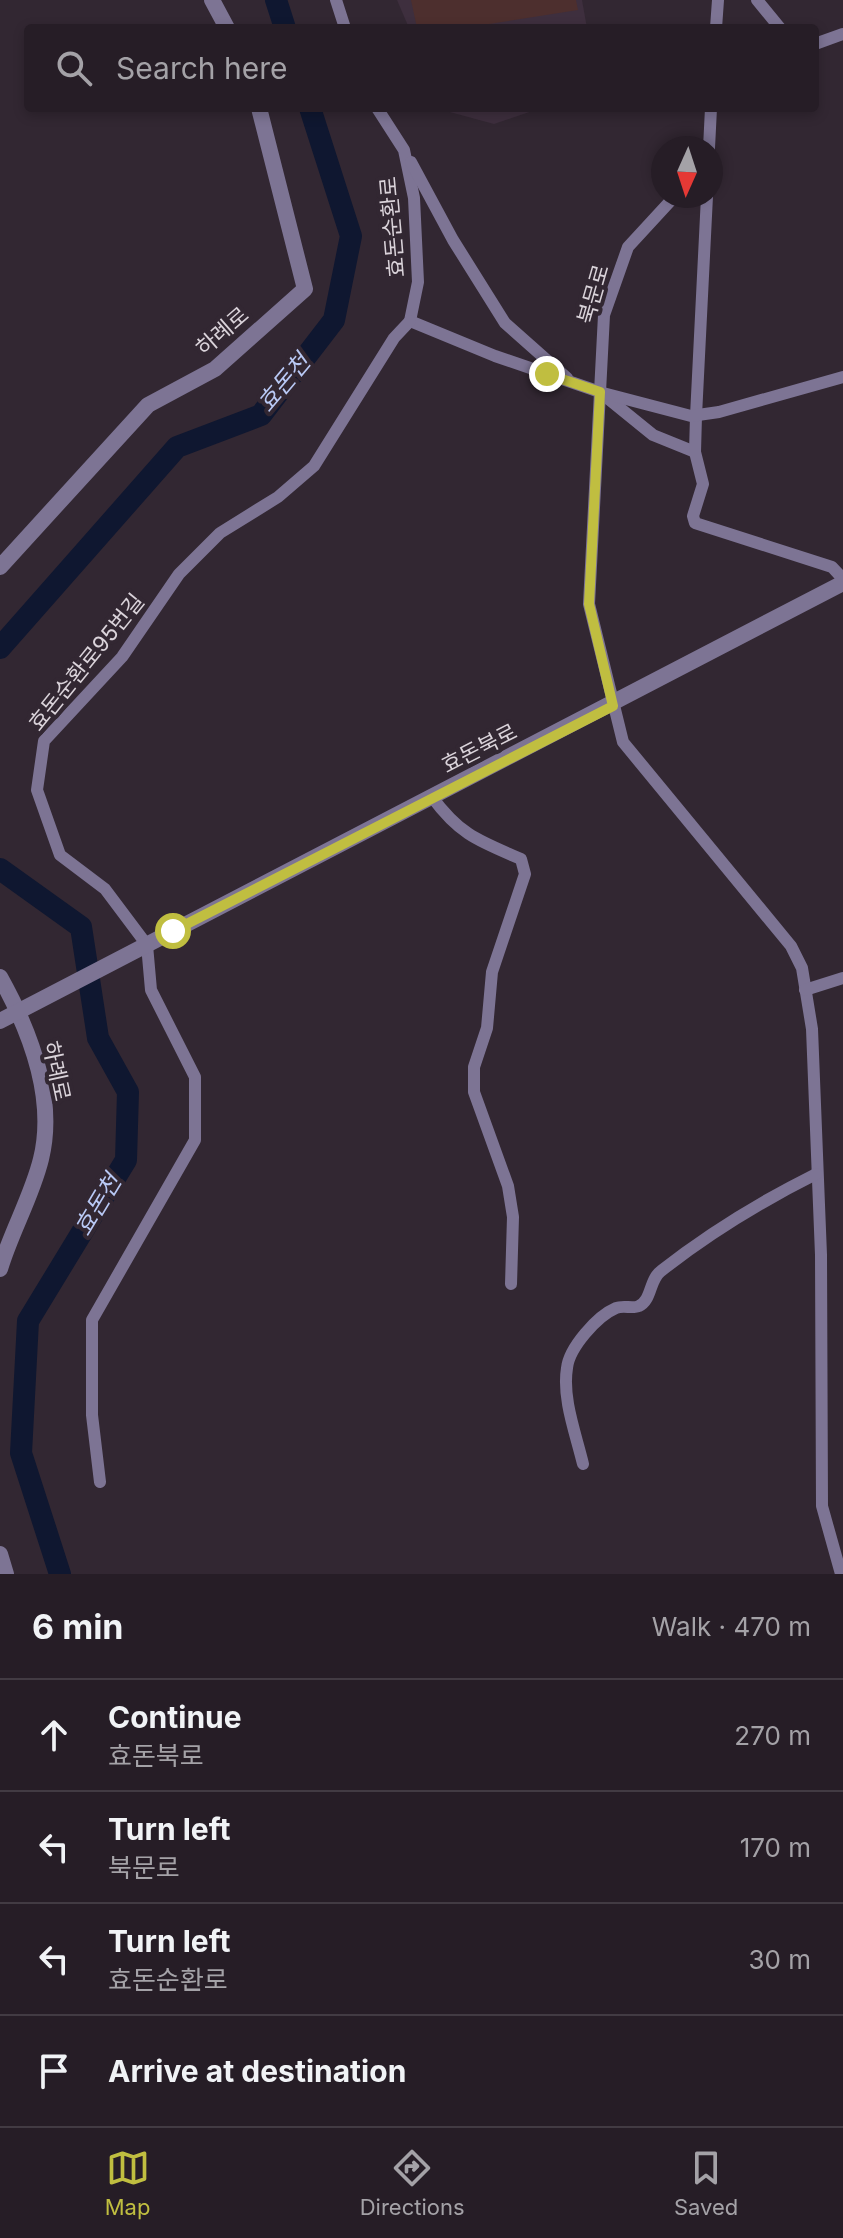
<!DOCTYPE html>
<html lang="en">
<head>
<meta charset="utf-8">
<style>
	:root { --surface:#261d26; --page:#322a32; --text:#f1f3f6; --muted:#a4a2a7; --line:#423b43; --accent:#c0be40 }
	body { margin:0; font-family:Inter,"Noto Sans KR",sans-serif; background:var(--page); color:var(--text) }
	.compass { position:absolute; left:651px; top:136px; width:72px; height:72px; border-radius:50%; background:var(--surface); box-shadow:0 4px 12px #0003; rotate:183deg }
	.stop { position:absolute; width:24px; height:24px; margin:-18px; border:6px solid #c0be40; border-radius:50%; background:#fff }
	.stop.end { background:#c0be40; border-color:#fff; box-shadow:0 2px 8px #0008 }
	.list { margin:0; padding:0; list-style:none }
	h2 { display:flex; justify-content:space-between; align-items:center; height:104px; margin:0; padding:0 32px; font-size:34px }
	h2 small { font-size:26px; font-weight:400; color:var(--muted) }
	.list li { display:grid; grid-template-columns:52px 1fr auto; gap:24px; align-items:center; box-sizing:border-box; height:112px; padding:0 32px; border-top:2px solid var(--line) }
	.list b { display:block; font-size:30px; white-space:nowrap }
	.list p { margin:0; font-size:26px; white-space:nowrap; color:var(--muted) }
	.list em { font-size:26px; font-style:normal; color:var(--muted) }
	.icon { flex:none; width:44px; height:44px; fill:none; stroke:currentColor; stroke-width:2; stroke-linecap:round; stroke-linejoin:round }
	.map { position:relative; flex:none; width:843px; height:1574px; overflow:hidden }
	.search { position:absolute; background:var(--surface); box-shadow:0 4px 12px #0003; left:24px; right:24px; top:24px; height:88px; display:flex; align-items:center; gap:20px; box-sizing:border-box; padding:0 28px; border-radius:8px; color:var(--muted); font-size:30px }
	.sheet { height:552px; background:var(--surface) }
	nav { display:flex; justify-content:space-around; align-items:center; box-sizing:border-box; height:112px; border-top:2px solid var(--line); background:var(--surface); font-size:22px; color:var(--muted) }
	nav a { display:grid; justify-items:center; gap:4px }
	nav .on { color:var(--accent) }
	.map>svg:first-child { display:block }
</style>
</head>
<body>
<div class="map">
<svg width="843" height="1574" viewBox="0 0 843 1574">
	<rect width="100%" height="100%" fill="#322732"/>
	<g fill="#3e2f3e">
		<path d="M 397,0 L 582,0 L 587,28 L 409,28 Z"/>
		<path d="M 435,108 L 541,108 L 494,124 Z"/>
	</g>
	<path fill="#4d2f2e" d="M 411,0 L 576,0 L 578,10 L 464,28 L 417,28 Z"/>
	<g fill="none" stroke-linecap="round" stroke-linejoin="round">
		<g stroke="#0f1730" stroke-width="22">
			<path d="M 276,0 L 285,28"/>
			<path d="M 0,648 L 177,447 L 261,415 L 334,320 L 351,236 L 310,108"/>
			<path d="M 0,869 L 81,927 L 98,1038 L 128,1092 L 126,1160 L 28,1321 L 21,1453 L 60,1574"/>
		</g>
		<g stroke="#7d7494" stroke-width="12">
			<path d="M 336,0 L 345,28"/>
			<path d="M 757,0 L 780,28"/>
			<path d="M 716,28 L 718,0"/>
			<path d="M 815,44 L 843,34"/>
			<path d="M 377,108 L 404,150 L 414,198 L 418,282 L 410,321 L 495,356 L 600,392 L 653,435 L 695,452"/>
			<path d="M 709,148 L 711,108"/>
			<path d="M 411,162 L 453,240 L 505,323 L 567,378"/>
			<path d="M 675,196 L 628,247 L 604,315 L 589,604 L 623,742 L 791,946 L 802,968 L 812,1029 L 821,1255 L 822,1506 L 841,1574"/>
			<path d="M 707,196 L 696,416 L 695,452 L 703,484 L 693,516 L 695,523 L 832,567 L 843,579"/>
			<path d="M 603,393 L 691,416 L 719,412 L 843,377"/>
			<path d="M 432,797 C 460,835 479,841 521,859 L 525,874 L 492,972 L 487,1028 L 474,1067 L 474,1092 L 508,1186 L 513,1217 L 511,1284"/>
			<path d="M 805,990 L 843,978"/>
			<path d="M 583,1464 C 576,1434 562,1399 567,1368 C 569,1348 597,1316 616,1308 C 623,1305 633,1309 639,1306 C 652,1300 649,1280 661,1271 C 708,1234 762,1201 816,1174"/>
			<path d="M 100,1482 L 92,1415 L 92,1320 L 195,1140 L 195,1077 L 151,990 L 147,945 L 105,889 L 60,855 L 37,790 L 44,741 L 122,657 L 179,574 L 220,533 L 278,497 L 314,466 L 394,338 L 410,321"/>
		</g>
		<g stroke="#7d7494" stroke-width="16">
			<path d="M 212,0 L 227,28"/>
			<path d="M 0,567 L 148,405 L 215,369 L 305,289 L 259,108"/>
			<path d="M 0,977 C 29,1029 56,1098 41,1159 C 32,1196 11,1232 0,1269"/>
			<path d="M 0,1021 L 843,583"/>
			<path d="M 0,1554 L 6,1574"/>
		</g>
	</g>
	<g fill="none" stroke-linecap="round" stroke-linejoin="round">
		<path stroke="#c0be40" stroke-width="10" d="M 173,931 L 613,706 L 589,604 L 600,392 L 547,374"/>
	</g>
	<g text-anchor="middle" stroke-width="8" stroke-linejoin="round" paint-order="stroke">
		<g font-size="22" fill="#dad3da" stroke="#322732">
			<text transform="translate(392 227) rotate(-95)" y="8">효돈순환로</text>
			<text transform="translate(593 294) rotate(-74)" y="8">북문로</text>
			<text transform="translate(222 331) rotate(-41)" y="8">하례로</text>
			<text transform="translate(86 662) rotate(-51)" y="8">효돈순환로95번길</text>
			<text transform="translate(479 748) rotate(-27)" y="8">효돈북로</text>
			<text transform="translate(57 1071) rotate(78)" y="8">하례로</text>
		</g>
		<g font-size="24" font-style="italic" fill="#b9c9f5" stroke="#322732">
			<text transform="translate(284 383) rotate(-50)" y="8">효돈천</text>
			<text transform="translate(98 1205) rotate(-59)" y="8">효돈천</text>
		</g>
	</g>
</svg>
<svg class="compass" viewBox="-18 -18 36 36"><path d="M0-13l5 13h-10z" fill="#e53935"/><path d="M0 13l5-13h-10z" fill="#a4a2a7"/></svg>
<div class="stop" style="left:173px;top:931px"></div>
<div class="stop end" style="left:547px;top:374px"></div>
<div class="search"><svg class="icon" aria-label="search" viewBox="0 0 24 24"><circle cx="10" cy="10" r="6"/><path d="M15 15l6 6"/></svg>Search here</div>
</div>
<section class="sheet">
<h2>6 min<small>Walk · 470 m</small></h2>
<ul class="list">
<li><svg class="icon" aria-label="ahead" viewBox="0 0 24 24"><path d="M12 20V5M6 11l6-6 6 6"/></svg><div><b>Continue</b><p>효돈북로</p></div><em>270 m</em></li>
<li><svg class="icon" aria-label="left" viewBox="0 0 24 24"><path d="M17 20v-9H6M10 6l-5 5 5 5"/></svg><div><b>Turn left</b><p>북문로</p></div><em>170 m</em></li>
<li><svg class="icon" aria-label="left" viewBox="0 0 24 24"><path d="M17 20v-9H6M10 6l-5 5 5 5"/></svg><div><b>Turn left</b><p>효돈순환로</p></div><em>30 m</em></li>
<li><svg class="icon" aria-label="arrive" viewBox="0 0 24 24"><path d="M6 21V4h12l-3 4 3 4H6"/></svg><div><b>Arrive at destination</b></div></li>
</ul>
</section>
<nav>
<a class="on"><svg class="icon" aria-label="map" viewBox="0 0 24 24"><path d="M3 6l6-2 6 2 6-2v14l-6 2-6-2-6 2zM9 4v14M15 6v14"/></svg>Map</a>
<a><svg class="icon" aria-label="directions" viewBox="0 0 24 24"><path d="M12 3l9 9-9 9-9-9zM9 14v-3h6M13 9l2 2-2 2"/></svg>Directions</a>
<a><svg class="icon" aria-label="saved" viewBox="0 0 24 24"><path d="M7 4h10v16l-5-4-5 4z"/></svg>Saved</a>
</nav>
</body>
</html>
